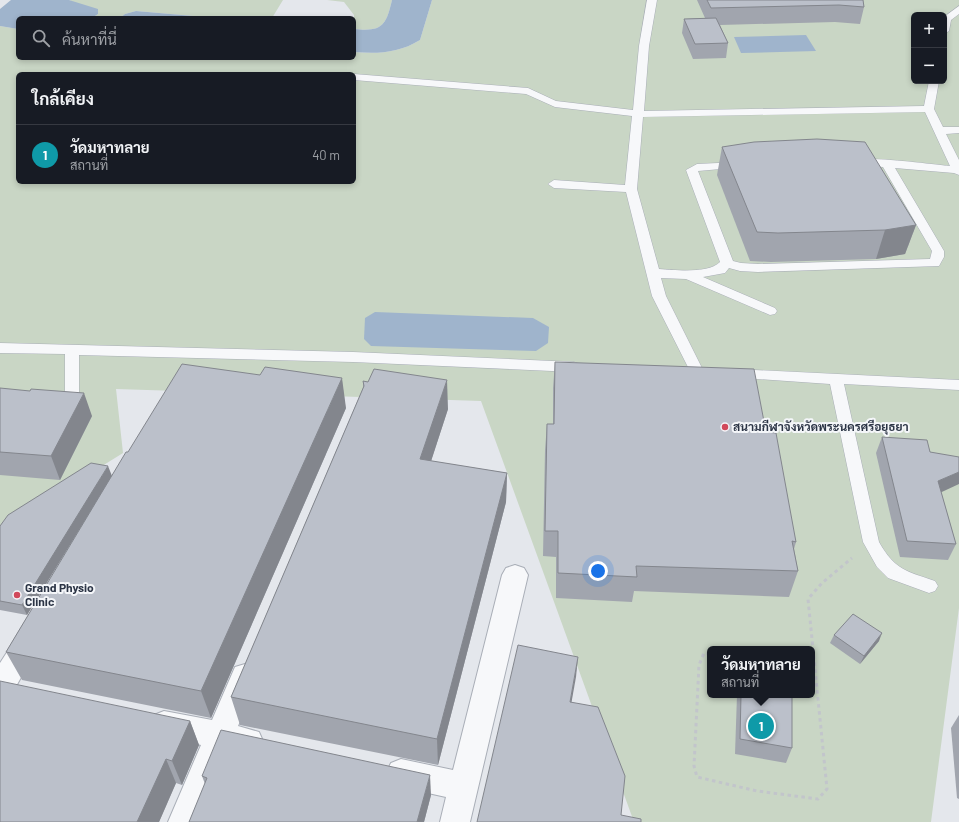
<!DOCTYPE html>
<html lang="th">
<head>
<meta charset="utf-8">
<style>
	:root { --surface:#171b24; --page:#242831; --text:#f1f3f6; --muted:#9ea1a6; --line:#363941; --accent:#db2777 }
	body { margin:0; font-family:Barlow,Sarabun,sans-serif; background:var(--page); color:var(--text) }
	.controls { position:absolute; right:12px; top:12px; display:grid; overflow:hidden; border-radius:6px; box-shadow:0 2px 6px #0003 }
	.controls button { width:36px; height:36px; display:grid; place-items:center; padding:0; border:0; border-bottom:1px solid var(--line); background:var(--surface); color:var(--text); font:20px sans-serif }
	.you { position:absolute; left:598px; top:571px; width:14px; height:14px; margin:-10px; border:3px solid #fff; border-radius:50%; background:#1a73e8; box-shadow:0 0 0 6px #1a73e833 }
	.badge { display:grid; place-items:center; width:26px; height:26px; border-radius:50%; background:var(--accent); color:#fff; font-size:13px; font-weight:700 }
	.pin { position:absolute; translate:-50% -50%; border:2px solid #fff; box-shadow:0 1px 4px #0006 }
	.popup { position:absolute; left:707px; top:646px; width:108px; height:52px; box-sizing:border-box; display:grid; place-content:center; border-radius:6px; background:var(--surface); filter:drop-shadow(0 1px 3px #0005); font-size:13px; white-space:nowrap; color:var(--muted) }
	.popup b { font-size:15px; color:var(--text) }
	.popup::after { content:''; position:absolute; left:50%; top:100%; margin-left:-8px; border:8px solid transparent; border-top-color:var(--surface) }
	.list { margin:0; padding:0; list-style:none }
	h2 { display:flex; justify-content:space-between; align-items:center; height:52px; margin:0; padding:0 16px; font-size:17px }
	h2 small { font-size:13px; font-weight:400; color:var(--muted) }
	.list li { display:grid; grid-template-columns:26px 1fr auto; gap:12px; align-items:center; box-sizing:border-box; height:60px; padding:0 16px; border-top:1px solid var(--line) }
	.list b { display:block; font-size:15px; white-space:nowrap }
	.list p { margin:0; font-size:13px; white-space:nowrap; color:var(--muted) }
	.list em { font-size:13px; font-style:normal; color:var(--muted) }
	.icon { flex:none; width:22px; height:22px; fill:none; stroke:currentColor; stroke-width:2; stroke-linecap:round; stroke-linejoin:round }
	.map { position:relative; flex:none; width:959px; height:822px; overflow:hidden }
	.search { position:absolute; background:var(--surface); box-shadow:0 2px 6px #0003; left:16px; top:16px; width:340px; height:44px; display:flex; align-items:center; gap:10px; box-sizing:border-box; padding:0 14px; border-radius:6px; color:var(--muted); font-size:15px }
	.panel { position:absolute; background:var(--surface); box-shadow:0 2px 6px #0003; left:16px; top:72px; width:340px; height:112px; border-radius:6px }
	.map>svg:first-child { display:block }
</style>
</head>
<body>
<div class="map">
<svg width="959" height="822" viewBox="0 0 959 822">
	<rect width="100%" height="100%" fill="#e4e7ec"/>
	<g fill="#c9d6c5" fill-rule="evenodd">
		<path d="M 69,0 L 283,0 L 272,18 L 216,18 L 136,11 L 125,14 L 120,18 L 92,18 L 98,14 Z"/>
		<path d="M 327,0 L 392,0 C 386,26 382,32 354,29 L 354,15 L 344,2 Z"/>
		<path d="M 432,0 L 959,0 L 959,608 L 931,822 L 634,822 L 481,401 L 116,389 L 123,453 L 46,501 L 0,536 L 0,26 L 18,29 L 18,58 L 354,58 L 354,52 C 378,54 399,53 420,40 ZM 914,15 L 944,15 L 944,81 L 914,81 ZM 18,74 L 354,74 L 354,182 L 18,182 ZM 710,649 L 812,649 L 812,695 L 710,695 Z"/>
	</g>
	<g fill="#9fb4cc">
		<path d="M 11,0 L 69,0 L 98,9 L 98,14 L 92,18 L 18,18 L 18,29 L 0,26 L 0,9 Z"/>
		<path d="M 392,0 L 432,0 L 420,40 C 399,53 378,54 354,52 L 354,29 C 382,32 386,26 392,0 Z"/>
		<path d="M 136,11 L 216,18 L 120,18 L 125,14 Z"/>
		<path d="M 806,35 L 816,51 L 741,53 L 734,37 Z"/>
		<path d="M 375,312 L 533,318 L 549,327 L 548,343 L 536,351 L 371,346 L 364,339 L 365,318 Z"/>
	</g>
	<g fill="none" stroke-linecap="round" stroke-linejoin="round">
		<defs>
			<g id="lane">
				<path d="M 647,0 L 657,0 L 649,46 L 644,111 L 924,106 L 929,81 L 939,81 L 934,109 L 943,127 L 959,127 L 959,133 L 946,134 L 959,160 L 959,175 L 954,173 L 895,168 L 944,251 L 944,257 L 939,266 L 758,272 L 740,271 L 729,268 L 725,273 L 703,277 L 775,308 L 777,311 L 775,314 L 770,315 L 686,279 L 661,278 L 666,296 L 704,372 L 702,375 L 697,377 L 692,375 L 652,296 L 626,192 L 554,188 L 548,184 L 554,180 L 625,185 L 632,116 L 555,107 L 526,94 L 354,80 L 354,74 L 528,88 L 556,101 L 633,110 L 639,46 ZM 925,112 L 950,166 C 935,165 858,154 851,162 L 857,165 L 883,167 L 932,251 L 930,259 L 758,264 L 741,263 L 733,261 L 698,171 L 743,167 L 745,165 L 739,162 L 697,164 L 686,170 L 720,262 C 708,274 675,270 659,269 L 637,189 L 643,117 Z"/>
				<path d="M 959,6 L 959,14 L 951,20 L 949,31 L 944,34 L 944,17 Z"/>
				<path d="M 0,343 L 353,352 L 574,362 L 579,364 L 581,367 L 579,370 L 574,372 L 353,362 L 79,355 L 79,398 L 77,402 L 72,403 L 67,402 L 65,398 L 65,354 L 0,353 Z"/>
				<path d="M 734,369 L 959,380 L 959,390 L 844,384 L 879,542 C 895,570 906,571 935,581 L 938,586 L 935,591 L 929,593 L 888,578 L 877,567 L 863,542 L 830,384 L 729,377 L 727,374 L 729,371 Z"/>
			</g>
			<g id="street">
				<path d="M 515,565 L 524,568 L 528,575 L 470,822 L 440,822 L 446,797 L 401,787 L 391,783 L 386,773 L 391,763 L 401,759 L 453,770 L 502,575 L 506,568 Z"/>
				<path d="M 29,629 L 38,632 L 42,640 L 10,697 L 0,700 L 0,663 L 20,632 Z"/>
				<path d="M 245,664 L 255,667 L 259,676 L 238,726 L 259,732 L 263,741 L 259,750 L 249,754 L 228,750 L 198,822 L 168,822 L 201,745 L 154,733 L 150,724 L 154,715 L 164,711 L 212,720 L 235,667 Z"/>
			</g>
		</defs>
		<use href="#lane" stroke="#a9aeb7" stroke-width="1"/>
		<use href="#street" stroke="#a9aeb7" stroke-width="2"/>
		<path stroke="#c2c5cb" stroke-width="3" stroke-dasharray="3.5 3.5" stroke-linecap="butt" d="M 710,654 L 704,653 L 699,665 L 694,766 L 697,777 L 757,791 L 818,799 L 827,789 L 808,599 L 822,583 L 852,558"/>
		<use href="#lane" fill="#f7f8fa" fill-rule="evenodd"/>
		<use href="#street" fill="#f7f8fa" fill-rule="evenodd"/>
	</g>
	<g fill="#a1a5ae">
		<path d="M 697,0 L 863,0 L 864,7 L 860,24 L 835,22 L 720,25 L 728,43 L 726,58 L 693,59 L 682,33 L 684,19 L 705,18 Z"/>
		<path d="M 722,147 L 916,225 L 905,254 L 876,259 L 771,262 L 750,261 L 717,175 Z"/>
		<path d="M 555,362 L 766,432 L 796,542 L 794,549 L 798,571 L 789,597 L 634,591 L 632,602 L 556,598 L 556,557 L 543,556 L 545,450 L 547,424 L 553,424 L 553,388 Z"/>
		<path d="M 363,381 L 448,409 L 431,461 L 507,473 L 506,502 L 438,765 L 240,725 L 231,697 L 363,388 Z"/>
		<path d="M 0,388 L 92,416 L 60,480 L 0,475 Z"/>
		<path d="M 346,408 L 211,718 L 22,680 L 6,652 L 95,504 L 27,615 L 0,610 L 0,526 L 112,476 L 128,452 Z"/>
		<path d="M 882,437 L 941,492 L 956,544 L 948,560 L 900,557 L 876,453 Z"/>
		<path d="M 834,635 L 879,641 L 860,664 L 830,643 Z"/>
		<path d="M 737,695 L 792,695 L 792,748 L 786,763 L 735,754 Z"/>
		<path d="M 959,715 L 959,799 L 957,798 L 951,728 Z"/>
		<path d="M 190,721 L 199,745 L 182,785 L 176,783 L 159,822 L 0,822 Z"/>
		<path d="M 202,776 L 431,795 L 424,822 L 189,822 L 205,784 Z"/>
	</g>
	<g fill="#83868d">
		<path d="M 916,225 L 905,254 L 876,259 L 885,230 Z"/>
		<path d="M 342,378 L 346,408 L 211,718 L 201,691 Z"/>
		<path d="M 447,380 L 448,409 L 422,489 L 420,459 Z"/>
		<path d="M 84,393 L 92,416 L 60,480 L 51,456 Z"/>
		<path d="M 108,466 L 112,476 L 27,615 L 22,605 Z"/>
		<path d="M 959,472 L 959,484 L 931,497 L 938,481 Z"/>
		<path d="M 507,473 L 506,502 L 438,765 L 437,739 Z"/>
		<path d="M 882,633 L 879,641 L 860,664 L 864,656 Z"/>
		<path d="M 578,657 L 576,677 L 568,722 L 570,702 Z"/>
		<path d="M 190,721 L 199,745 L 182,785 L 172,761 Z"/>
		<path d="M 166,759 L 176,783 L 159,822 L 137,822 Z"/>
		<path d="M 430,775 L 431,795 L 424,822 L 417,822 Z"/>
	</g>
	<g fill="#bbc0ca" stroke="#83868d">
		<path d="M 707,0 L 863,0 L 864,7 L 839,5 L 711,8 Z"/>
		<path d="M 716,18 L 728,43 L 695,44 L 684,19 Z"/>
		<path d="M 817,139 L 865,142 L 916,225 L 885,230 L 778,233 L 757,232 L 722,147 L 754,142 Z"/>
		<path d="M 555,362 L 754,369 L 766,432 L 776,433 L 796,542 L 792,541 L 798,571 L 636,566 L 637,577 L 558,573 L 558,531 L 545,531 L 547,424 L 554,424 Z"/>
		<path d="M 182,364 L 260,375 L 265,367 L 342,378 L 201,691 L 6,652 L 126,452 L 128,452 Z"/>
		<path d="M 374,369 L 447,380 L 420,459 L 507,473 L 437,739 L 231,697 L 364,386 L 363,381 L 368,382 Z"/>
		<path d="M 0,388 L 30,391 L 31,389 L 84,393 L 51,456 L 0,452 Z"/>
		<path d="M 882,437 L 927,440 L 930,452 L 959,457 L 959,472 L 938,481 L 956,544 L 907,541 Z"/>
		<path d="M 91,463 L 108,466 L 22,605 L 0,601 L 0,526 L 8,515 Z"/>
		<path d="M 853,614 L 882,633 L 864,656 L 834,635 Z"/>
		<path d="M 518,645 L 578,657 L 570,702 L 598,707 L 625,776 L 621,815 L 641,819 L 641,822 L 477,822 Z"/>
		<path d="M 0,681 L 190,721 L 172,761 L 166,759 L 137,822 L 0,822 Z"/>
		<path d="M 741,695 L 792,695 L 792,748 L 740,739 Z"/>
		<path d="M 221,730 L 430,775 L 417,822 L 189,822 L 207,778 L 202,776 Z"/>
	</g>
	<g fill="#d1495b" stroke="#f4f6f9" stroke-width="1.5">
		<circle cx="725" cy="427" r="4"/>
		<circle cx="17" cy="595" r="4"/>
	</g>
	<g text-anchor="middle" stroke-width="4" stroke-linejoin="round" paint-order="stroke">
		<g font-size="12" font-weight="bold" fill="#2b3445" stroke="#f4f6f9" text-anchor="start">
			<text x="733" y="431">สนามกีฬาจังหวัดพระนครศรีอยุธยา</text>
			<text x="25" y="592">Grand Physio<tspan x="25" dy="14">Clinic</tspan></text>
		</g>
	</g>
</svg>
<div class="controls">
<button>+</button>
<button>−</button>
</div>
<div class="you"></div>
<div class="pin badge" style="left:761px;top:726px;background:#0f9aa8">1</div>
<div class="popup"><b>วัดมหาทลาย</b>สถานที่</div>
<div class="search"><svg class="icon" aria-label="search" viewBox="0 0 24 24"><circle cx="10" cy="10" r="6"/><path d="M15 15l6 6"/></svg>ค้นหาที่นี่</div>
<section class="panel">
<h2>ใกล้เคียง<small></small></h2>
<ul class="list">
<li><span class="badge" style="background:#0f9aa8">1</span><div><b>วัดมหาทลาย</b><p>สถานที่</p></div><em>40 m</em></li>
</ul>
</section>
</div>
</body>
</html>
